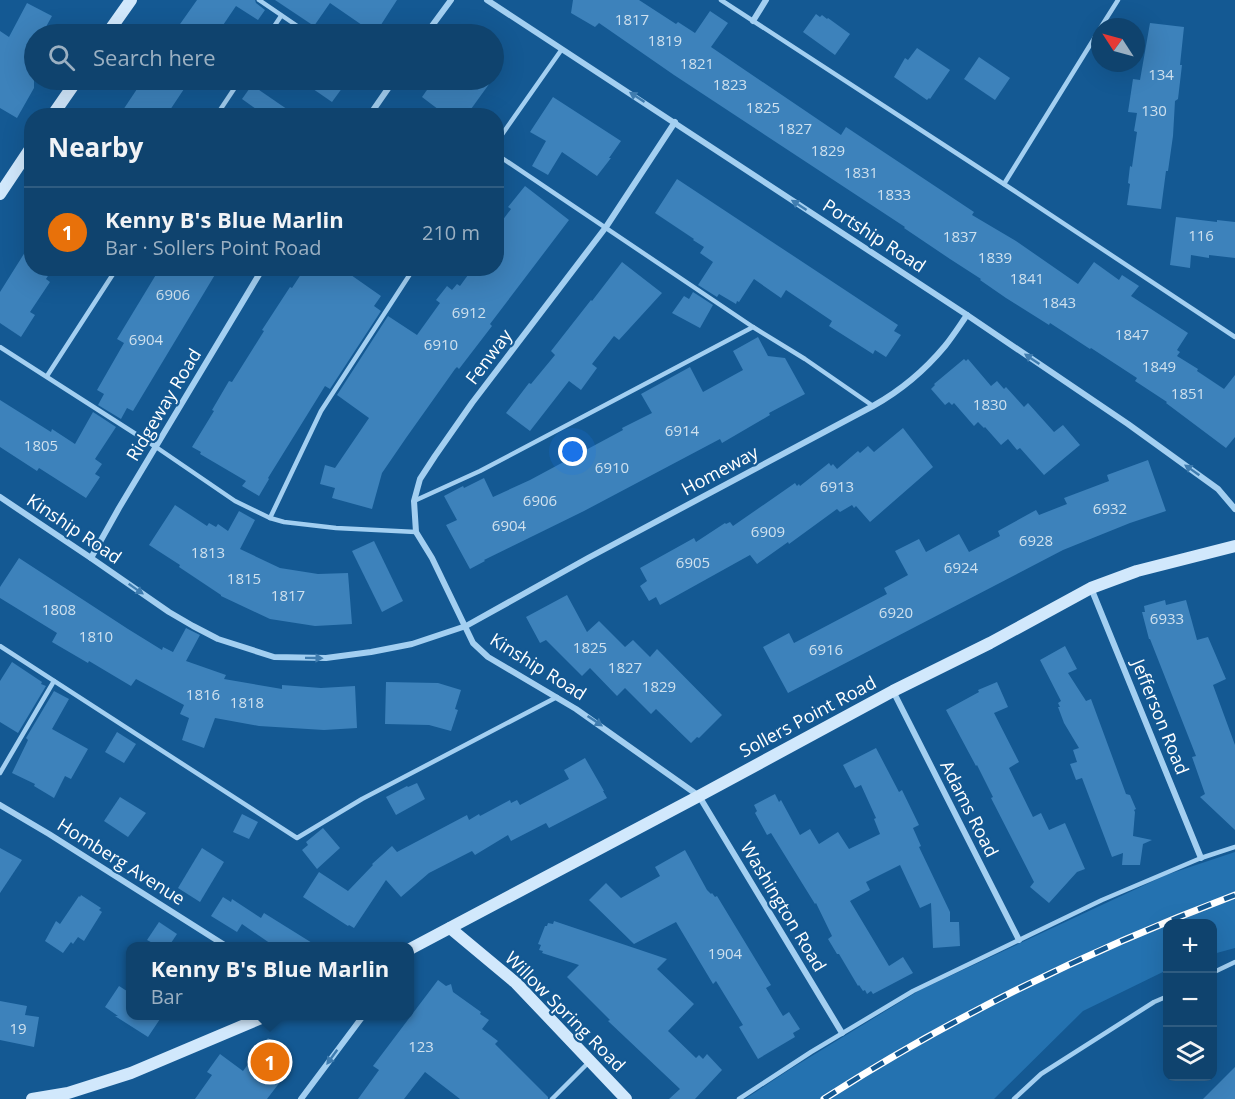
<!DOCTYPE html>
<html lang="en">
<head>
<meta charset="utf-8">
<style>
	:root { --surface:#0f436e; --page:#1d4e76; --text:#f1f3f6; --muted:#9bb0c2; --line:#2f5c81; --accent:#ffc263 }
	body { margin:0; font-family:"Open Sans",sans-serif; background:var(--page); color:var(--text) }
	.controls { position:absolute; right:18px; bottom:18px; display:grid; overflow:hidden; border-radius:12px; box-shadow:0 6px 24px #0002 }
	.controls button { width:54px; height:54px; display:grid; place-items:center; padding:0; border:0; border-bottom:2px solid var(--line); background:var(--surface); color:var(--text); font:30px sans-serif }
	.compass { position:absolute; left:1091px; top:18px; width:54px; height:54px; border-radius:50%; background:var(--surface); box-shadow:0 6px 24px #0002; rotate:306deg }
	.you { position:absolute; left:573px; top:452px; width:21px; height:21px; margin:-15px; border:4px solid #fff; border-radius:50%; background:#1a73e8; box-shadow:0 0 0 9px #1a73e833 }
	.badge { display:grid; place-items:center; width:39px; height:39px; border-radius:50%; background:var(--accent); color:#fff; font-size:20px; font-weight:700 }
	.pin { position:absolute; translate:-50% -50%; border:3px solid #fff; box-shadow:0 2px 6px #0006 }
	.popup { position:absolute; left:126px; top:942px; width:288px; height:78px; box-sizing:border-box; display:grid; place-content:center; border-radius:12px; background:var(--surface); filter:drop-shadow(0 2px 4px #0005); font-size:20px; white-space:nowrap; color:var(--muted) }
	.popup b { font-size:22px; color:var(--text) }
	.popup::after { content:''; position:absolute; left:50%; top:100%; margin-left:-12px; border:12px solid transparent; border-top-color:var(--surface) }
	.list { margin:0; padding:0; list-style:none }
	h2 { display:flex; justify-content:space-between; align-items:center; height:78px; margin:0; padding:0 24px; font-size:26px }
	h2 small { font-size:20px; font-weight:400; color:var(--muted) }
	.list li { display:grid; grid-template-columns:39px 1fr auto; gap:18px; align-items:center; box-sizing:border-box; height:90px; padding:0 24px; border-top:2px solid var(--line) }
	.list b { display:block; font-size:22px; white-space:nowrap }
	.list p { margin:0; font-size:20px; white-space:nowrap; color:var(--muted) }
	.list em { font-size:20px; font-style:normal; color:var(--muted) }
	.icon { flex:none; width:33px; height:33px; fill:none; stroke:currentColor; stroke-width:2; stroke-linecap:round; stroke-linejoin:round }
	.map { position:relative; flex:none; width:1235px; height:1099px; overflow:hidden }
	.search { position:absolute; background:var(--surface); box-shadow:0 6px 24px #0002; left:24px; top:24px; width:480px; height:66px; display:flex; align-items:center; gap:15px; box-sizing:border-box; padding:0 21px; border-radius:33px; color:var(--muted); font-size:22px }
	.panel { position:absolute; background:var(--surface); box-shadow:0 6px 24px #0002; left:24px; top:108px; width:480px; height:168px; border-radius:24px }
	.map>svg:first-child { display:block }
</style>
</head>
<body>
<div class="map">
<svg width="1235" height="1099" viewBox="0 0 1235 1099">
	<rect width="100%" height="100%" fill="#145993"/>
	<path fill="#2472b0" d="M 1235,852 L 1235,948 L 1213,954 L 1212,924 L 1168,924 L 1167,970 L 1083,1011 L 994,1099 L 745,1099 L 792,1068 L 920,990 L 1166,875 Z"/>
	<g fill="#3d82bb">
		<path d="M 197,0 L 255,0 L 256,3 L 265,10 L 258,20 L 236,6 L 217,34 L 173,34 Z"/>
		<path d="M 275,0 L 397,0 L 375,34 L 330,3 L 314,26 Z"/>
		<path d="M 573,0 L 639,0 L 676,24 L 678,22 L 695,33 L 710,11 L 728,23 L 711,47 L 841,135 L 846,127 L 974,212 L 972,215 L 1016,241 L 1078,284 L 1094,262 L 1119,280 L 1122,275 L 1139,286 L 1131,296 L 1188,333 L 1177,350 L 1180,352 L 1177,356 L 1198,369 L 1197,371 L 1224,389 L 1235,375 L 1235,437 L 1226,448 L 1166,403 L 1167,402 L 1135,381 L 1137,378 L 1091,348 L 1090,349 L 1050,323 L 1049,325 L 1006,298 L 980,280 L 981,279 L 950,259 L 904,228 L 905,227 L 674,75 L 599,23 L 595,27 L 571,13 Z"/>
		<path d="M 27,3 L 52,16 L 42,34 L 34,34 L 34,88 L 17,118 L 0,108 L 0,31 L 9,37 Z"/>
		<path d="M 816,14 L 820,17 L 822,15 L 827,19 L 828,18 L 850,34 L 835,55 L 803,32 Z"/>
		<path d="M 1150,23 L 1184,27 L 1180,65 L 1182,65 L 1178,99 L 1175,101 L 1173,136 L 1168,171 L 1166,171 L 1161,209 L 1127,205 L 1130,184 L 1128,183 L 1130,166 L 1132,167 L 1137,132 L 1134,131 L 1137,113 L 1128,112 L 1133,79 L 1140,80 Z"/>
		<path d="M 917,48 L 950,70 L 930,99 L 929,98 L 927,100 L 894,77 L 905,58 L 908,60 Z"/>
		<path d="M 979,57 L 1010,78 L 995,100 L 964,79 Z"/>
		<path d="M 143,80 L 190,80 L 168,113 L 160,108 L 155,116 L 119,116 Z"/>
		<path d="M 300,80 L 348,80 L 332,102 Z"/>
		<path d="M 434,80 L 492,80 L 466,116 L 447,116 L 422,97 Z"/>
		<path d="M 252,85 L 297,116 L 266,116 L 242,99 Z"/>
		<path d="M 553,97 L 621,141 L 609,158 L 611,158 L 597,176 L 562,152 L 548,175 L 532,166 L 546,141 L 530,132 Z"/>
		<path d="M 677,179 L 898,325 L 894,331 L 901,335 L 886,357 L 875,350 L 873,354 L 829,326 L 832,321 L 786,290 L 781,298 L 754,279 L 739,302 L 737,301 L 736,304 L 719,294 L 717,297 L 698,285 L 713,262 L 700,253 L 704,247 L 693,240 L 694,239 L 655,213 Z"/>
		<path d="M 525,186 L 569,220 L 490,324 L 492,326 L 459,369 L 457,367 L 455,369 L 406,438 L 382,473 L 372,509 L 332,498 L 335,488 L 320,484 L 325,465 L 335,468 L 369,418 L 337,395 L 388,316 L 417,335 L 440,303 L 436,300 L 447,286 L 452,290 L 457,284 L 460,286 L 473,268 L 496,268 L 496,229 L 511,209 L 508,207 Z"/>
		<path d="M 1176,217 L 1217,222 L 1217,220 L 1235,222 L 1235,258 L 1209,255 L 1209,258 L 1191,255 L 1190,268 L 1170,265 Z"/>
		<path d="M 32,241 L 32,268 L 53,268 L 46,279 L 50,282 L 30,312 L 35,315 L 21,337 L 0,323 L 0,292 Z"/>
		<path d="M 622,262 L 662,293 L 619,340 L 614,336 L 592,364 L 597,368 L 581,390 L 569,381 L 530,431 L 506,413 L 529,383 L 531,384 L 555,355 L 551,351 L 591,300 L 592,301 Z"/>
		<path d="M 160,268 L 219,268 L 133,411 L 127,408 L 121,419 L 98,405 L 104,394 L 97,390 L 124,343 L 117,339 Z"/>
		<path d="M 305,268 L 341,268 L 381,296 L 374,306 L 381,311 L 330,389 L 325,386 L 268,478 L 269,479 L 259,496 L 242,486 L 246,481 L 200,454 L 201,452 L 192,447 L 214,411 L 212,410 L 229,381 L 232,382 L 264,331 L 262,330 L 290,287 L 292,288 Z"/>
		<path d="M 693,292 L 713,305 L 700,328 L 672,313 L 684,296 L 689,299 Z"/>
		<path d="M 758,337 L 768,356 L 785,358 L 805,394 L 769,413 L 770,415 L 722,443 L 720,439 L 584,511 L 484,560 L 485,561 L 470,569 L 446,525 L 457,520 L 444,496 L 463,486 L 464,488 L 484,478 L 493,497 L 530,480 L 623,430 L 622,428 L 652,413 L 641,394 L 690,367 L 703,392 L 743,370 L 733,351 Z"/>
		<path d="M 964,359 L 966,361 L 968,359 L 991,386 L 997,381 L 1004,389 L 1006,387 L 1024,407 L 1028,403 L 1054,432 L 1063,425 L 1080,445 L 1044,475 L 1020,448 L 1017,450 L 1008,439 L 1001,445 L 985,427 L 984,428 L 978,422 L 974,426 L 954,403 L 952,405 L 949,402 L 945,405 L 931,389 L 935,385 L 934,384 Z"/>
		<path d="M 0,400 L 51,432 L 52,429 L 75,444 L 93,412 L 116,427 L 95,459 L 102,464 L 95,474 L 100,477 L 86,498 L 39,468 L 37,471 L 0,447 Z"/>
		<path d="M 903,428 L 933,467 L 870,522 L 856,506 L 854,508 L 852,505 L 840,512 L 837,509 L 789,544 L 788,542 L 757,564 L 750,555 L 660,605 L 656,597 L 649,601 L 640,586 L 647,581 L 640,568 L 694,538 L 696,542 L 725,523 L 726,524 L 730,522 L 733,526 L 795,483 L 797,486 L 799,484 L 800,486 L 829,463 L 831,466 L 833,464 L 837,469 L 858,451 L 860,453 L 868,446 L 874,452 Z"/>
		<path d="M 1148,460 L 1166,511 L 1130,523 L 1063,550 L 788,693 L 763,647 L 789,633 L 794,643 L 887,594 L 884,588 L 908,575 L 895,551 L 919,539 L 926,552 L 959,534 L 969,552 L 1000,536 L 998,531 L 1036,510 L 1039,515 L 1067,504 L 1064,498 L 1109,481 L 1107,475 Z"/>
		<path d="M 175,505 L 207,526 L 209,523 L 216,527 L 218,524 L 228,531 L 239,511 L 255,520 L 240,549 L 280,568 L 318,574 L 348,573 L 352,624 L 315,626 L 270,619 L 221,596 L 221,595 L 179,567 L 180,565 L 149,545 Z"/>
		<path d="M 374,541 L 403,601 L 382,612 L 352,551 Z"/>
		<path d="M 19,558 L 128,629 L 162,650 L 163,647 L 173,652 L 186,628 L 200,635 L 186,661 L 226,675 L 224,679 L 282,689 L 282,685 L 321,688 L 355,686 L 357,728 L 324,730 L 259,726 L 215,718 L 204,748 L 182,740 L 189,718 L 180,714 L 184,705 L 136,679 L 131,686 L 89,661 L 88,663 L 52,642 L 57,633 L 0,598 L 0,587 Z"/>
		<path d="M 567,595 L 587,632 L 599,621 L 625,647 L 633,640 L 650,657 L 657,649 L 722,715 L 699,738 L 697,737 L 691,743 L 656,709 L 651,714 L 625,688 L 617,696 L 590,668 L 582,676 L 546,640 L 540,643 L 526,617 Z"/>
		<path d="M 1165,600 L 1166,605 L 1186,600 L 1197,640 L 1208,637 L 1226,679 L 1213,685 L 1235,745 L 1235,830 L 1200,797 L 1205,794 L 1192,757 L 1196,756 L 1150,639 L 1149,639 L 1142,612 L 1145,612 L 1144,606 Z"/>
		<path d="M 1065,646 L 1077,669 L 1068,673 L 1086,701 L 1091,699 L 1126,794 L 1130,795 L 1136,809 L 1134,810 L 1135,812 L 1133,836 L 1152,840 L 1143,844 L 1140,865 L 1122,865 L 1123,853 L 1112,857 L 1082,778 L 1076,780 L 1070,764 L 1077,762 L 1073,750 L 1079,748 L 1064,723 L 1058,707 L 1060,707 L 1058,703 L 1061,701 L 1040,660 Z"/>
		<path d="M 12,662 L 42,682 L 41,684 L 46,686 L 18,733 L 0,722 L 0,681 Z"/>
		<path d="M 386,682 L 438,683 L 461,690 L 455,709 L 458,710 L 451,731 L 429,725 L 385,724 Z"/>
		<path d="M 997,682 L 1008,707 L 994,713 L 1019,762 L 1009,768 L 1033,817 L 1041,813 L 1049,830 L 1065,823 L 1085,869 L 1077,872 L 1049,903 L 1030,887 L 1034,882 L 991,798 L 993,797 L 977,765 L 976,766 L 946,710 L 979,692 L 978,690 Z"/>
		<path d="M 54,691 L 69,699 L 52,729 L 88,749 L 71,779 L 65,776 L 54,798 L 34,786 L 35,784 L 12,773 L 28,740 L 26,738 Z"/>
		<path d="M 117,732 L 136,744 L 124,763 L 105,752 Z"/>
		<path d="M 876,748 L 899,792 L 902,790 L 919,825 L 913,828 L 921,846 L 919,847 L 950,912 L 950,922 L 959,922 L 960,946 L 933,948 L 931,903 L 920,908 L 900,865 L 866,882 L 870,890 L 850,901 L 889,966 L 903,957 L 913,973 L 873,994 L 871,991 L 867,994 L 865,990 L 863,991 L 859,985 L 858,986 L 839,954 L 837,954 L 828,939 L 832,936 L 816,903 L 815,904 L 771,833 L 767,835 L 755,813 L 757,811 L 754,805 L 775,794 L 779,802 L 781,800 L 800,835 L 810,829 L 819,844 L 838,832 L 849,849 L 880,834 L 874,819 L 876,818 L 861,785 L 855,788 L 843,765 Z"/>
		<path d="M 585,758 L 604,791 L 603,791 L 607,798 L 549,828 L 546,823 L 511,841 L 508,835 L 475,855 L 472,851 L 429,873 L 401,897 L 386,880 L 354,928 L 349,925 L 348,926 L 303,897 L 319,872 L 348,891 L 373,865 L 372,864 L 392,846 L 397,852 L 467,815 L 469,820 L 479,814 L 480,816 L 510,800 L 511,803 L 517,800 L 520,805 L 569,779 L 564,770 Z"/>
		<path d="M 417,783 L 425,799 L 396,815 L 386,797 L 407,786 L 408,787 Z"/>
		<path d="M 120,797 L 146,813 L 128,837 L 104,821 Z"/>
		<path d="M 242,814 L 258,822 L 249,839 L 233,832 Z"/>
		<path d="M 323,828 L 340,848 L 317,869 L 302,850 L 308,845 L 306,842 Z"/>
		<path d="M 0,848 L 22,860 L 0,893 Z"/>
		<path d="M 202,848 L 224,862 L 200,902 L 178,888 Z"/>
		<path d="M 685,850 L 707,890 L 711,894 L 712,893 L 715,897 L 717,896 L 771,985 L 766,988 L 783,1016 L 789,1012 L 800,1029 L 793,1033 L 795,1037 L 758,1059 L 739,1027 L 743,1025 L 716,981 L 713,984 L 676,922 L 634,944 L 589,900 L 606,883 L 621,898 L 660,876 L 655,867 Z"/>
		<path d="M 81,895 L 101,908 L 99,910 L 102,912 L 84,941 L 78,937 L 73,944 L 71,942 L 63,953 L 45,941 L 56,921 L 60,924 L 79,896 L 80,897 Z"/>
		<path d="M 223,897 L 231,902 L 232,899 L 261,918 L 264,913 L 317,946 L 274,946 L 242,924 L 237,932 L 211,916 Z"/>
		<path d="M 554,921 L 667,959 L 657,969 L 694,1004 L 668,1031 L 696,1058 L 699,1055 L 703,1059 L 707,1054 L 722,1070 L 695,1099 L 669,1099 L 680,1089 L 608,1021 L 610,1020 L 567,977 L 579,965 L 542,953 L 543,951 L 539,950 L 541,945 L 538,944 L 545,926 L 547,926 L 548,923 L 553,924 Z"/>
		<path d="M 159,922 L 177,934 L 169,946 L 158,946 L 147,940 Z"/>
		<path d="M 438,980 L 446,986 L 451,984 L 453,992 L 481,1012 L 480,1014 L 489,1020 L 482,1029 L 498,1041 L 495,1044 L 548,1097 L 548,1099 L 460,1099 L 425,1072 L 404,1099 L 358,1099 L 379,1070 L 373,1066 Z"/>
		<path d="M 119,986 L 130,993 L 130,1016 L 162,1016 L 148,1037 L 115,1016 L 118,1016 L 105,1007 Z"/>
		<path d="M 0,1001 L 27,1006 L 25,1015 L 39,1017 L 34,1047 L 0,1040 Z"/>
		<path d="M 268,1038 L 292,1056 L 275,1078 L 280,1082 L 267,1099 L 195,1099 L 212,1075 L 207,1072 L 220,1054 L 243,1071 Z"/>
		<path d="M 1235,1067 L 1235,1099 L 1203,1099 Z"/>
	</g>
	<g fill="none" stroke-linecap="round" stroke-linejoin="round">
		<g stroke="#a3cff1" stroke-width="4.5">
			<path d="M 259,0 L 309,34"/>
			<path d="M 721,0 L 1013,190 L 1235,337"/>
			<path d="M 1101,27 L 1118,0"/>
			<path d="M 269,34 L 281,16"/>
			<path d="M 376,80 L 388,88"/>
			<path d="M 216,116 L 240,80"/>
			<path d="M 496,143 L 562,49"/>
			<path d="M 496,154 L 753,327"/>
			<path d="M 1004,184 L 1100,29"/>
			<path d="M 0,347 L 156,447 L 235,501 L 270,518 L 284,522 L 336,528 L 416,532"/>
			<path d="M 47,376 L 117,268"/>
			<path d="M 414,501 L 480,471 L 753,327 L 805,359 L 873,406"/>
			<path d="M 270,518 L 321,411 L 414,268"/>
			<path d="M 0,646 L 297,838 L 362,799 L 557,697"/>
			<path d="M 0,773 L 54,681"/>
			<path d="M 1212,973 L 1235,962"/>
			<path d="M 552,1099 L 588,1063"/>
			<path d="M 739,1099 L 811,1052 L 913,991 L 1102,900 L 1201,858 L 1235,847"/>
			<path d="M 1014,1099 L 1041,1074 L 1154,1002 L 1168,996"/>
		</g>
		<g stroke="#a3cff1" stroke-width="6">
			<path d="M 487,0 L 967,315 L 1128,424 L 1218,489 L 1235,509"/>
			<path d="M 753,21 L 766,0"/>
			<path d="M 426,34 L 451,0"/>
			<path d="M 369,116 L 394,80"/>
			<path d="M 675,122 L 606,227 L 472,403 L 435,456 L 420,479 L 414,501 L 416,532 L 432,558 L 473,643 L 488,657 L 576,709 L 699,796 L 842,1033"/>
			<path d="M 0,497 L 91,558 L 169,612 L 193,626 L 218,639 L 274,657 L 326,658 L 371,652 L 412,644 L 466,626 L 588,558 L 873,406 C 900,391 925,370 945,346 C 953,336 960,325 967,315"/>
			<path d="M 91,558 L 119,508 L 263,268"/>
			<path d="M 1091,588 L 1201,858"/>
			<path d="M 893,691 L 1019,940"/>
			<path d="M 0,805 L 49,834 L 226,946"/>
			<path d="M 301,1099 L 363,1016"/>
		</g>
		<g stroke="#d1e8fc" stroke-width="12">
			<path d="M 107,34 L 131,0"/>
			<path d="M 52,116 L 77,80"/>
			<path d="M 0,194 L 32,146"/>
			<path d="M 450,928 L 516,983 L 626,1099"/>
			<path d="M 410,949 L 699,796 L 893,691 L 990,643 L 1091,588 L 1137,571 L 1235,546"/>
			<path d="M 32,1099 L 68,1093 L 131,1073 L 266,1016"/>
		</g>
		<defs>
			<path id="rail" d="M 824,1099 C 953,1016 1092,949 1235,895"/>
		</defs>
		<use href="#rail" stroke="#fff" stroke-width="7"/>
		<use href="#rail" stroke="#145993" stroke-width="4.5" stroke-dasharray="14" stroke-linecap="butt"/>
	</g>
	<defs><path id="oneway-solid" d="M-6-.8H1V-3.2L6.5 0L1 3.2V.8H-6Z" transform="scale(1.5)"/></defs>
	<g fill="#3f7caf">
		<use href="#oneway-solid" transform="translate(637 97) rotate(-147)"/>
		<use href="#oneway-solid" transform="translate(799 205) rotate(-147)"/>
		<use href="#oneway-solid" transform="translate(1032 359) rotate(-146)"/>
		<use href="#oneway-solid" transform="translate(1192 470) rotate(-145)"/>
		<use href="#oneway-solid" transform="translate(136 589) rotate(35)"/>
		<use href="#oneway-solid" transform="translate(314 658) rotate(1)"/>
		<use href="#oneway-solid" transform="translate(595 721) rotate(34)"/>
		<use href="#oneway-solid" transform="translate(332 1057) rotate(126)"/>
	</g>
	<g text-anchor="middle" stroke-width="4.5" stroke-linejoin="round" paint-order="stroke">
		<g font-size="15" fill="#cee0ee">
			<text x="632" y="25">1817</text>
			<text x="665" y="46">1819</text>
			<text x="697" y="69">1821</text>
			<text x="1161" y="80">134</text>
			<text x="730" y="90">1823</text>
			<text x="763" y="113">1825</text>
			<text x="1154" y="116">130</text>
			<text x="795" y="134">1827</text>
			<text x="828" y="156">1829</text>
			<text x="861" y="178">1831</text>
			<text x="894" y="200">1833</text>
			<text x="1201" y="241">116</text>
			<text x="960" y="242">1837</text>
			<text x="995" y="263">1839</text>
			<text x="1027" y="284">1841</text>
			<text x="173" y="300">6906</text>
			<text x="1059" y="308">1843</text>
			<text x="469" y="318">6912</text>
			<text x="1132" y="340">1847</text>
			<text x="146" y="345">6904</text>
			<text x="441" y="350">6910</text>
			<text x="1159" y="372">1849</text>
			<text x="1188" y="399">1851</text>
			<text x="990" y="410">1830</text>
			<text x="682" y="436">6914</text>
			<text x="41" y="451">1805</text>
			<text x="612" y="473">6910</text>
			<text x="837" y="492">6913</text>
			<text x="540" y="506">6906</text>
			<text x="1110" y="514">6932</text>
			<text x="509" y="531">6904</text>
			<text x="768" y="537">6909</text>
			<text x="1036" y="546">6928</text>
			<text x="208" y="558">1813</text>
			<text x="693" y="568">6905</text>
			<text x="961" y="573">6924</text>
			<text x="244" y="584">1815</text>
			<text x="288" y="601">1817</text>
			<text x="59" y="615">1808</text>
			<text x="896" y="618">6920</text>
			<text x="1167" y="624">6933</text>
			<text x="96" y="642">1810</text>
			<text x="590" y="653">1825</text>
			<text x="826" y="655">6916</text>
			<text x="625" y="673">1827</text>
			<text x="659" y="692">1829</text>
			<text x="203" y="700">1816</text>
			<text x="247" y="708">1818</text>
			<text x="725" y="959">1904</text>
			<text x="18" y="1034">19</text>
			<text x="421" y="1052">123</text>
		</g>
		<g font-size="18" fill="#fff" stroke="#145993">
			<text transform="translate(874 236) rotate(33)" y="6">Portship Road</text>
			<text transform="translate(489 357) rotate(-53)" y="6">Fenway</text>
			<text transform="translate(164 405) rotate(-59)" y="6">Ridgeway Road</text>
			<text transform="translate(720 471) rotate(-28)" y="6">Homeway</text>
			<text transform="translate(74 529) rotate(34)" y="6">Kinship Road</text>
			<text transform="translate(538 667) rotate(32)" y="6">Kinship Road</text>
			<text transform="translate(808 717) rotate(-28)" y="6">Sollers Point Road</text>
			<text transform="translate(1160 717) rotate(68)" y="6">Jefferson Road</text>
			<text transform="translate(969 809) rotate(63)" y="6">Adams Road</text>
			<text transform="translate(121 862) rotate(32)" y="6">Homberg Avenue</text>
			<text transform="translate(783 907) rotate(59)" y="6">Washington Road</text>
			<text transform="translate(565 1012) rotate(45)" y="6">Willow Spring Road</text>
		</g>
	</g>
</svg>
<div class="controls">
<button>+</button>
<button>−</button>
<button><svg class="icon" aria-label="layers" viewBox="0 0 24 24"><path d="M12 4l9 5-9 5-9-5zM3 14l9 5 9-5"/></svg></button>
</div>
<svg class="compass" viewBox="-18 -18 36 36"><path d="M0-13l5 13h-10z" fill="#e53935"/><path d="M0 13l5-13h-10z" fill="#9bb0c2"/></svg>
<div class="you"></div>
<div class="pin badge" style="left:270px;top:1062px;background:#e8710a">1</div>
<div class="popup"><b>Kenny B's Blue Marlin</b>Bar</div>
<div class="search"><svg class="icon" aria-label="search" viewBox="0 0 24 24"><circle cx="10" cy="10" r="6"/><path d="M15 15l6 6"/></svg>Search here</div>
<section class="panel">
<h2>Nearby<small></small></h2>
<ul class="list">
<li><span class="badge" style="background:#e8710a">1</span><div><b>Kenny B's Blue Marlin</b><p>Bar · Sollers Point Road</p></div><em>210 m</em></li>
</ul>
</section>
</div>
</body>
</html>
